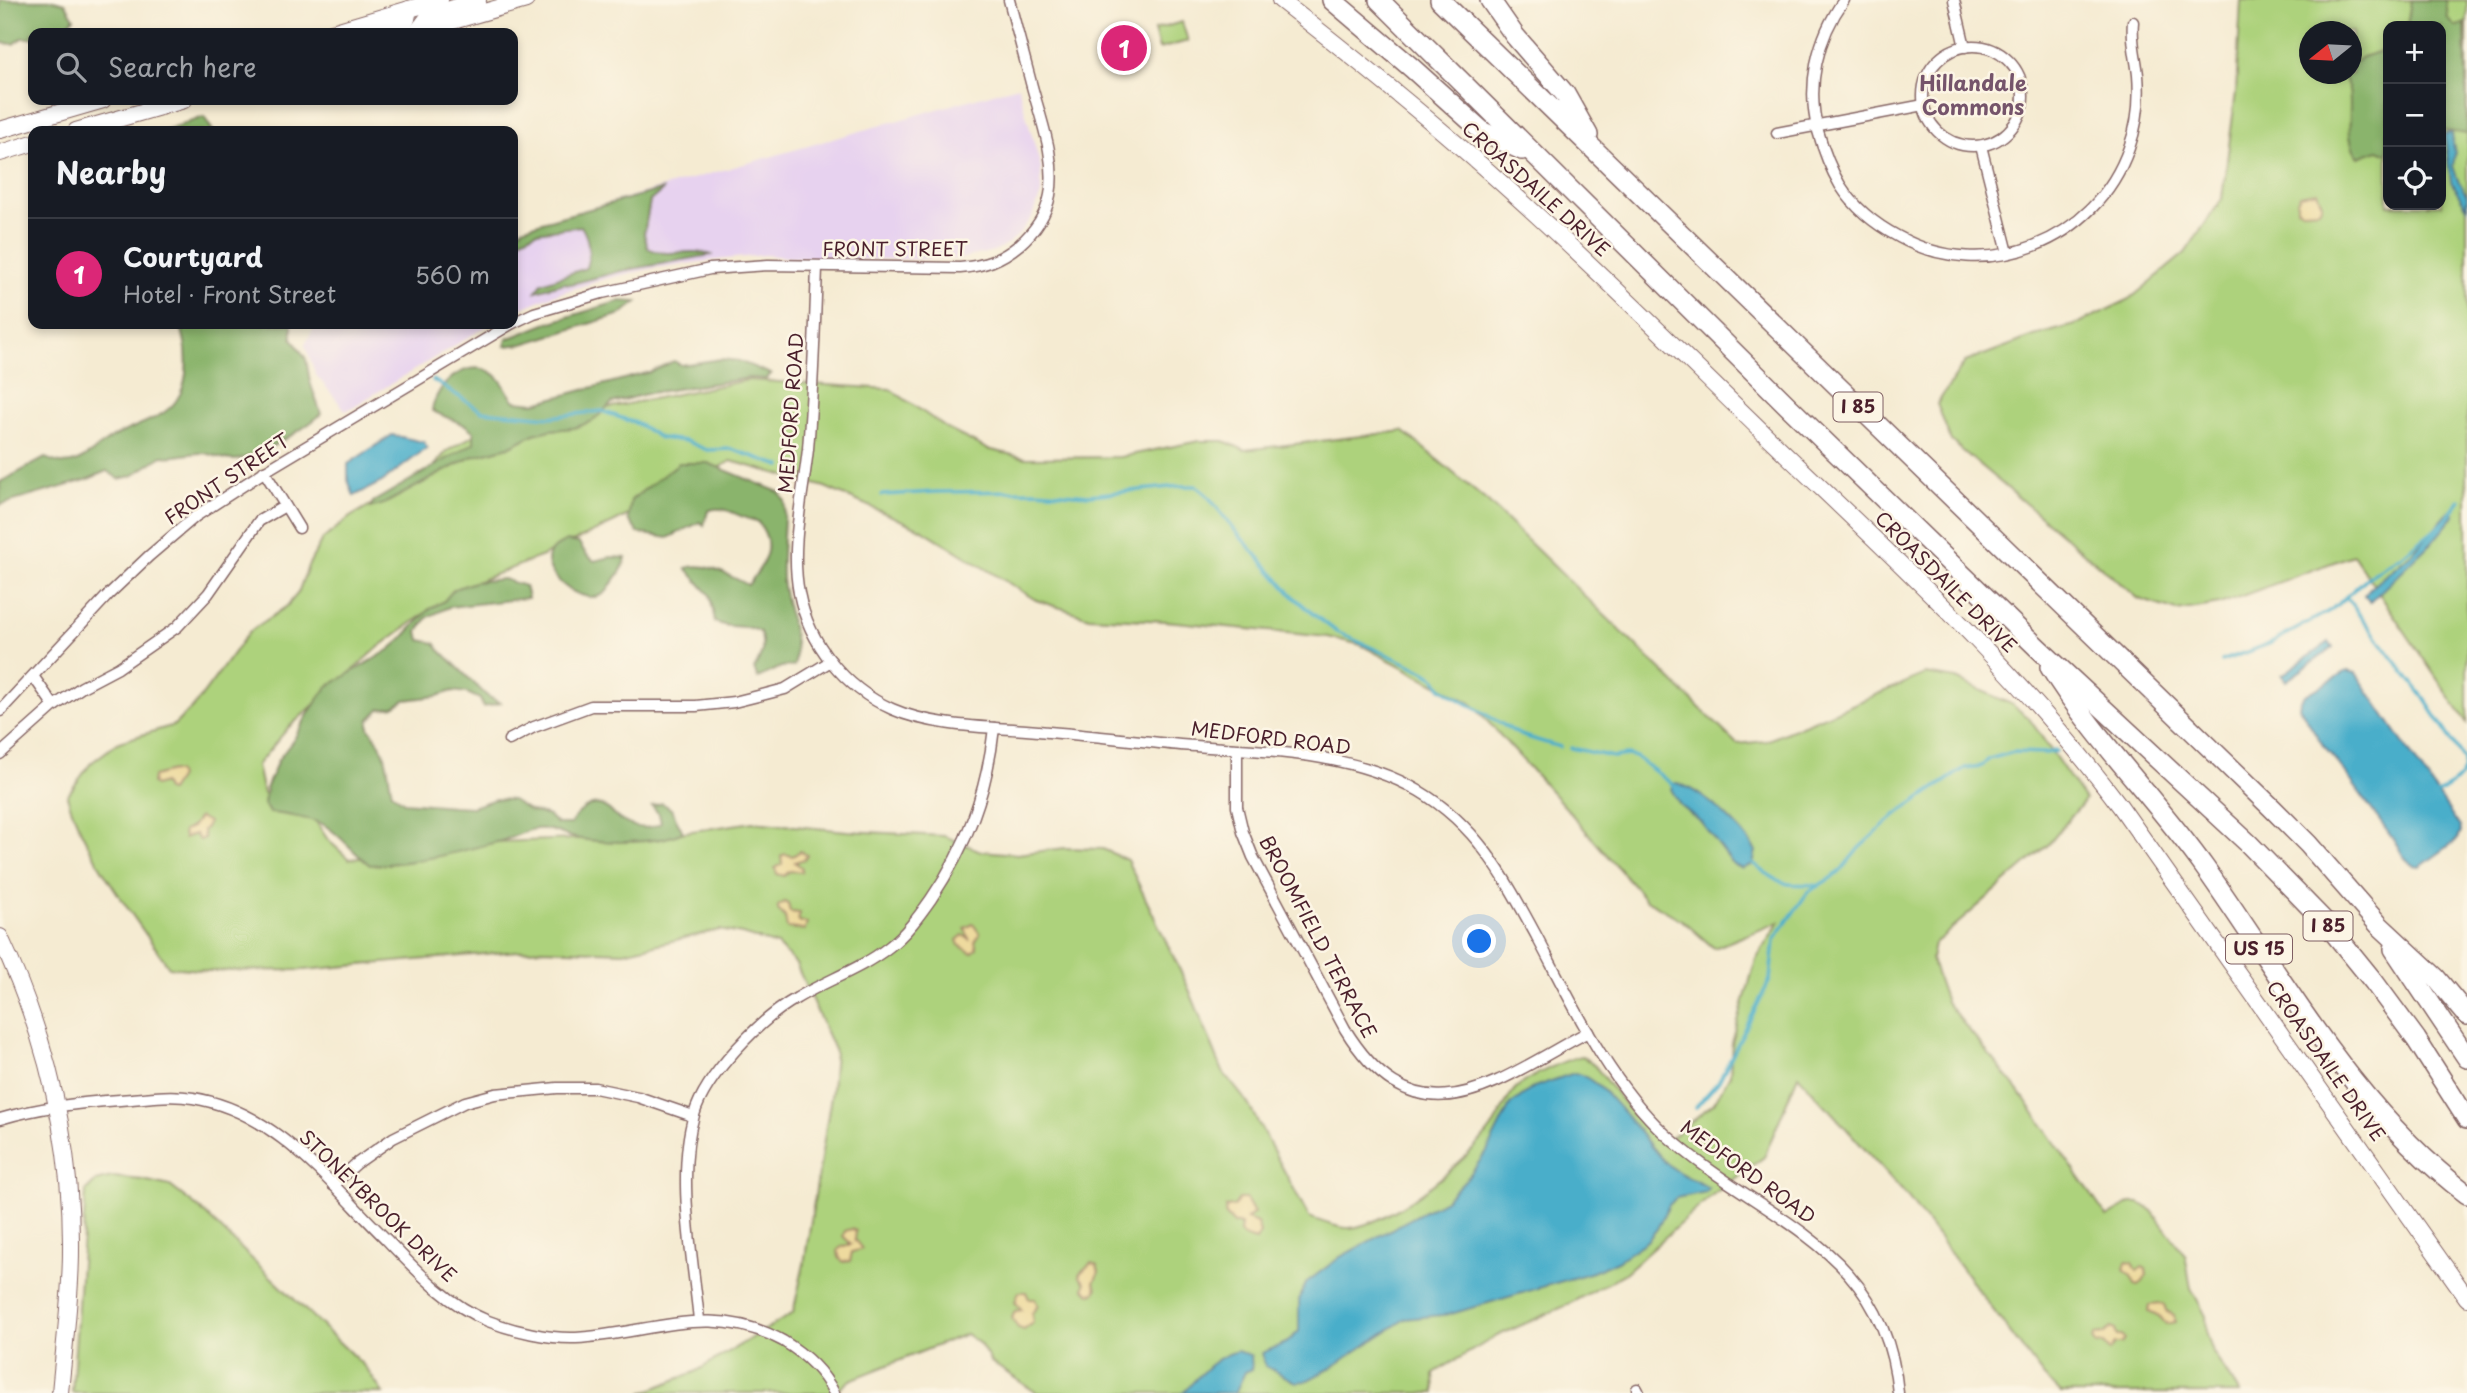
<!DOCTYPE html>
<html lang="en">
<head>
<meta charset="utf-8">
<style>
	:root { --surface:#171b24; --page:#242831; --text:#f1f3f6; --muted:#9ea1a6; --line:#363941; --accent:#db2777 }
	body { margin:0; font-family:"Playpen Sans",sans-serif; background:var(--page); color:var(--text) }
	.controls { position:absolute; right:21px; top:21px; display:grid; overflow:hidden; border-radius:14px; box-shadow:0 4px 10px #0003 }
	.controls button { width:63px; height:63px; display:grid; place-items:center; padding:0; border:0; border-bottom:2px solid var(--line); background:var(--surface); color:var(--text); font:35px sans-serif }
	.compass { position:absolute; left:2299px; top:21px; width:63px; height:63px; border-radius:50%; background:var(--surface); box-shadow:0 4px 10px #0003; rotate:252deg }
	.you { position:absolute; left:1480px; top:942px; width:24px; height:24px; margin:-18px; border:5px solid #fff; border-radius:50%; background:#1a73e8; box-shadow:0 0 0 10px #1a73e833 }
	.badge { display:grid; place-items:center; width:46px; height:46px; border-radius:50%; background:var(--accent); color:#fff; font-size:23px; font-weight:700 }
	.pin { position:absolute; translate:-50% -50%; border:4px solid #fff; box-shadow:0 2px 7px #0006 }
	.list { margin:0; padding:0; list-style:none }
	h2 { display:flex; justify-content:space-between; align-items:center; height:91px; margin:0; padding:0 28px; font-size:30px }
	h2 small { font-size:23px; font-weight:400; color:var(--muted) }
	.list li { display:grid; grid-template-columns:46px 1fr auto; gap:21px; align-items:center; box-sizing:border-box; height:112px; padding:0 28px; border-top:2px solid var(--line) }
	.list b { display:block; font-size:26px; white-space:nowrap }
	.list p { margin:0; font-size:23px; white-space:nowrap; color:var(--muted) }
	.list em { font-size:23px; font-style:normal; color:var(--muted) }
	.icon { flex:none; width:38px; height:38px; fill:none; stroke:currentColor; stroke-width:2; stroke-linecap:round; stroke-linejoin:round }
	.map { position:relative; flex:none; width:2467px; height:1393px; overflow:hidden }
	.search { position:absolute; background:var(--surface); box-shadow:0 4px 10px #0003; left:28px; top:28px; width:490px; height:77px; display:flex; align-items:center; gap:18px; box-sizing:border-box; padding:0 24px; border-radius:14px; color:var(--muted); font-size:26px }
	.panel { position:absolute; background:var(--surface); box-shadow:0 4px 10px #0003; left:28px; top:126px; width:490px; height:203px; border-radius:14px }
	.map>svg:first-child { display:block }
</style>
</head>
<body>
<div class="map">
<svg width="2467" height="1393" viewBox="0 0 2467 1393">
	<rect width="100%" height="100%" fill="#fcf5e5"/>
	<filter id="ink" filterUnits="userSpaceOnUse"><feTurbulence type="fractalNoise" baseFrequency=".0143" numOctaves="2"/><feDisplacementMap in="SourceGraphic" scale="14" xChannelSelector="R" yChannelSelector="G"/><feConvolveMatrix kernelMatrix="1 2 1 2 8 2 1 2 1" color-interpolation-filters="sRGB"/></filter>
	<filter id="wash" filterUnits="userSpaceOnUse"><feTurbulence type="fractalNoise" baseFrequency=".00686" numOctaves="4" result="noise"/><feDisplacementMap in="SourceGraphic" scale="28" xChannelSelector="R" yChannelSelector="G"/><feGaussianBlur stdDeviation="1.57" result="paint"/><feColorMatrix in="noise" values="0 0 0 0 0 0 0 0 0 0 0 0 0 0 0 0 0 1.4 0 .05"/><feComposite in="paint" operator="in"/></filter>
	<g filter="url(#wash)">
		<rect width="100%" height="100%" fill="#f5ebd2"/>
		<g fill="#e7d2ef">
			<path d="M 1018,86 L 1041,168 L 1041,194 L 1032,217 L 1018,235 L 1006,245 L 994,251 L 960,259 L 810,259 L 764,255 L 707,261 L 654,268 L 605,279 L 550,296 L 513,312 L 513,230 Z"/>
			<path d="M 316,324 L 490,324 L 346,411 L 316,375 L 305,345 Z"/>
		</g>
		<g fill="#add27c" stroke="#7c7854" stroke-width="2" fill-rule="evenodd">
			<path d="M 2241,0 L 2467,0 L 2467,723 L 2353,555 L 2220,604 L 2177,611 L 2139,599 L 1951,441 L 1937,404 L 1965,362 L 2034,336 L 2075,325 L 2130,299 L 2185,253 L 2222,199 L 2236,92 ZM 2388,26 L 2441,26 L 2441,205 L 2388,205 ZM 2310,32 L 2352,32 L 2352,74 L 2310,74 Z"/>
			<path d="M 1182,22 L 1188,41 L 1159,49 L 1154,30 Z"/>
			<path d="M 748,380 L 890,389 L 949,430 L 987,449 L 1026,458 L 1120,457 L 1199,441 L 1224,441 L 1244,450 L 1403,431 L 1488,502 L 1737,744 L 1766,741 L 1925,674 L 1956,679 L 2011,704 L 2028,717 L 2085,800 L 2048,845 L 1934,944 L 1931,959 L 1946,1002 L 2019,1091 L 2107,1217 L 2131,1203 L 2140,1203 L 2152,1211 L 2185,1255 L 2191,1288 L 2206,1316 L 2207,1335 L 2213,1353 L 2240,1393 L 2061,1393 L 2044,1377 L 1907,1196 L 1798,1075 L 1764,1157 L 1711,1196 L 1624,1274 L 1565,1306 L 1497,1336 L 1434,1373 L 1435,1393 L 1037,1393 L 991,1362 L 980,1344 L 966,1334 L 850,1380 L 835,1393 L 642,1393 L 695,1372 L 793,1313 L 804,1264 L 832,1090 L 835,1052 L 796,964 L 777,945 L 742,934 L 719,930 L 624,952 L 541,949 L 304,970 L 210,971 L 169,967 C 134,917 85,854 67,796 L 91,763 L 119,742 L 174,725 L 195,705 L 249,632 L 287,606 L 298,593 L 308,566 L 322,540 L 350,517 L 431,469 L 447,451 L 476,434 ZM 731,461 L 825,487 L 921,529 L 1036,600 L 1089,617 L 1166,621 L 1328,637 L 1361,645 L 1471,703 L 1567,809 L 1645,899 L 1683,921 L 1714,948 L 1779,922 L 1756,959 L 1732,1043 L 1730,1075 L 1714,1103 L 1663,1144 L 1632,1114 L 1595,1066 L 1582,1056 C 1569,1058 1525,1078 1515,1089 C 1506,1099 1501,1114 1493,1126 C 1469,1160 1393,1223 1350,1228 C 1339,1229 1320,1221 1309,1217 L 1247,1102 L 1223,1072 L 1188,987 L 1127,860 L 1103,849 L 1065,848 L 1017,854 L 981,851 L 944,836 L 847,831 L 753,822 L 659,836 L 472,843 L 398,855 L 349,859 L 328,840 L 315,820 L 279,808 L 263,794 L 257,765 L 288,728 L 379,647 L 428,611 L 471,584 L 540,557 L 615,522 Z"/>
			<path d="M 112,1177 L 143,1180 L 170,1186 L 200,1209 L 365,1367 L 383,1393 L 72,1393 L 86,1191 L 96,1181 Z"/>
		</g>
		<g fill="#8ab46c" stroke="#6a6a4c" stroke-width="2">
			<path d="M 0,0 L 52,0 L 65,3 L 74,18 L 61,33 L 33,33 L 33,38 L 22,38 L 14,44 L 0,43 Z"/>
			<path d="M 2411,0 L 2446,0 L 2448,19 L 2456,27 L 2465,23 L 2467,134 L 2441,130 L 2441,26 L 2407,26 Z"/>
			<path d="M 2388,49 L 2388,154 L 2378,150 L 2359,157 C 2343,139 2353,112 2349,90 C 2347,84 2345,79 2344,74 L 2352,74 L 2352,64 L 2362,57 Z"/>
			<path d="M 204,117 L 213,131 L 163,131 Z"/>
			<path d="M 664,189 L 650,201 L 644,234 L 648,248 C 667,259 691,247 711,255 L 621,271 L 571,284 L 564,283 L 536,291 L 542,283 L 586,268 C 591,254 589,238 581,226 L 536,232 L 520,240 L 514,238 L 514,234 L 525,227 L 560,217 Z"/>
			<path d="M 620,301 L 637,302 L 621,314 L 523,344 L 505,346 L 507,339 L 548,323 Z"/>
			<path d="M 180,324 L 292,324 L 292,338 L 306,359 L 310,382 L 321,414 C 305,429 255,459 233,460 C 222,460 212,453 201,453 C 187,453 176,458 162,456 L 132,476 L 119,479 L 107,471 L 86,480 L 0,505 L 0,482 L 45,458 C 53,461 61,465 71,463 C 83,461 97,448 107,441 C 128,426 162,421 176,401 C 191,381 188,346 180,324 Z"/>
			<path d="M 721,359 L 739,361 L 771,374 L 766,379 L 749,378 L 650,393 L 612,403 L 593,421 L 574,428 L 551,430 L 534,434 L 509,447 L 471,457 L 384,504 L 370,508 L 373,502 L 474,443 L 474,432 L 467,426 L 432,411 C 435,386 465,358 491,372 C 504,379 505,391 515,401 L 535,403 L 650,372 L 674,361 L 681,365 Z"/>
			<path d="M 679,463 L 708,463 L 779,492 L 785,501 C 784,527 781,553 782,579 C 784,603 801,645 794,666 L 781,667 L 758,678 L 754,669 C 762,656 765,647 760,632 C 746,623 731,630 715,622 L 710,595 L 686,568 C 707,561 729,576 748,585 C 765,564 777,544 757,521 C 740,519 724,503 708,511 L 704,525 L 700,522 L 668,538 L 638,533 L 628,519 L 631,500 Z"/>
			<path d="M 566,541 L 579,543 L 586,554 L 594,561 L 611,557 L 626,558 C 623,569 620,573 613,582 C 610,585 609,589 607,591 C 588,611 541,576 549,555 C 551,548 560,545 566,541 Z"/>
			<path d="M 503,579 L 525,586 L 528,598 L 449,607 L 428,617 L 418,631 L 420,640 L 435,643 L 439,649 L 487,696 L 500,703 L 483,707 L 480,699 L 467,693 L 453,691 L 437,696 L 405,700 L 394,707 L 380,709 L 369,720 L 369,728 C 389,753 386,764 392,793 L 404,802 L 453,806 L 472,807 L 495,799 L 512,800 L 530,811 L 549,816 L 557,824 L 571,824 C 577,812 592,798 606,808 C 611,810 614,816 619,819 C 632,828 648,831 661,823 L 659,814 L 652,806 L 662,803 L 671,809 L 683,832 C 658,845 595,844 567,836 C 556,832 549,828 536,829 C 525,830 513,838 501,841 C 458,852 415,864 370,865 C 353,853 341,835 324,825 C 317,820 279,813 269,813 L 264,804 L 266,789 L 278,760 L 294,739 L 310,711 L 327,687 L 389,650 L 401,640 L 428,610 L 444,601 L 454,589 L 474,582 Z"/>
		</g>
		<g fill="#eeda9e" stroke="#9c7c64" stroke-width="2">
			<path d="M 2317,191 L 2322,204 L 2319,210 L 2302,211 L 2297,208 L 2297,201 L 2300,195 Z"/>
			<path d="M 172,771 L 177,772 L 179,777 L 170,791 L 166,790 L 163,783 L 155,786 L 152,784 L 153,776 Z"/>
			<path d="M 199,817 L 208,822 L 207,826 L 203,830 L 204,838 L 199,840 L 195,834 L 184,838 L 183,831 L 192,827 Z"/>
			<path d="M 800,851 L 807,855 L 805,859 L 795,862 L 802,868 L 801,872 L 790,871 L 784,876 L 777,874 L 775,868 L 782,864 L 781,856 L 785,854 L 793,856 Z"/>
			<path d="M 784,902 L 788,904 L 790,912 L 800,913 L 798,921 L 807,923 L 805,930 L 787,928 L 785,917 L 778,910 L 778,906 Z"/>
			<path d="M 973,924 L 980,934 L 975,942 L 977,948 L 972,953 L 959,945 L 957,940 L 963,935 L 969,939 L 965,928 Z"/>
			<path d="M 1239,1199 L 1246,1199 L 1254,1213 L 1247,1219 L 1257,1223 L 1260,1233 L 1256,1240 L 1243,1236 L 1240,1232 L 1241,1224 L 1234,1224 L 1225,1214 L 1226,1207 L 1234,1206 Z"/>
			<path d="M 851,1229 L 856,1231 L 855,1240 L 862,1249 L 852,1252 L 850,1261 L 843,1262 L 839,1257 L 838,1250 L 841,1247 L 851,1244 L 843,1236 L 845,1231 Z"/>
			<path d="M 2126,1262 L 2133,1263 L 2137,1271 L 2142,1267 L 2146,1269 L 2147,1276 L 2138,1286 L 2134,1285 L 2131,1276 L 2124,1270 Z"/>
			<path d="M 1091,1263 L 1097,1265 L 1099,1272 L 1094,1282 L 1097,1289 L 1094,1293 L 1090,1294 L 1084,1289 L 1085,1283 L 1080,1277 L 1080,1273 Z"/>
			<path d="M 1019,1292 L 1026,1292 L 1029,1299 L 1035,1299 L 1038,1306 L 1032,1313 L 1033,1323 L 1024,1330 L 1018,1328 L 1012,1318 L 1015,1311 L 1022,1310 L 1015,1302 Z"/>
			<path d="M 2163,1304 L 2167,1312 L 2174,1315 L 2175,1322 L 2166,1324 L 2161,1318 L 2149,1312 L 2150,1305 Z"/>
			<path d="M 2111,1328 L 2115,1330 L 2117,1336 L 2122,1336 L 2125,1340 L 2121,1344 L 2115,1344 L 2110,1351 L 2104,1344 L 2096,1345 L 2093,1339 L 2095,1335 L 2104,1334 Z"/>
		</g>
		<g fill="#4aaeca" stroke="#4a667a" stroke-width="2">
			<path d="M 2451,133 L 2455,153 L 2453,166 L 2457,178 L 2467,196 L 2467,208 L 2451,182 L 2444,134 Z"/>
			<path d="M 392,435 L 424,442 L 427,448 L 382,482 L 354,496 L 348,480 L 348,464 Z"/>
			<path d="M 2450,511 L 2455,515 L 2435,539 L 2370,602 L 2364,595 L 2370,588 L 2412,553 Z"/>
			<path d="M 2329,642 L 2333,648 L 2286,681 L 2282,675 Z"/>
			<path d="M 2347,671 L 2356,673 L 2460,827 L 2461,832 L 2458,839 L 2420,867 L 2414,866 L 2405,859 L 2397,845 L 2339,764 L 2324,747 L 2299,707 L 2300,701 L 2304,696 Z"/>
			<path d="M 1677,783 C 1704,792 1742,828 1756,851 L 1753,864 L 1742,869 L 1733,864 L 1701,822 L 1680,805 L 1671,789 L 1673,784 Z"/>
			<path d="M 1574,1073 C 1603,1077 1640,1136 1662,1159 C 1674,1172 1693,1179 1709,1188 L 1706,1192 L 1676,1198 L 1669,1205 L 1657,1229 L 1647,1241 L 1617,1261 L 1593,1272 L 1451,1314 L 1405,1319 L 1331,1368 L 1306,1381 L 1296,1382 L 1265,1366 L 1262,1353 L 1288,1342 L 1299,1331 L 1299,1298 L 1307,1282 L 1340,1257 L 1445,1200 L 1468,1177 L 1487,1151 L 1510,1105 L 1534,1087 Z"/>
			<path d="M 1237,1351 L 1251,1356 L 1252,1369 L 1245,1372 L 1235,1393 L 1183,1393 C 1200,1375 1212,1358 1237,1351 Z"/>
		</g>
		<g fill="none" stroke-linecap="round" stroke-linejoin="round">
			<g stroke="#4aaeca" stroke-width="3.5">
				<path d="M 433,380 L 482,411 L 550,417 L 602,411 L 638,424 L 660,438 L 686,441 L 707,450 L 731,449 L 781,466"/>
				<path d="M 882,495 L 936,492 L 1036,491 L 1089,495 L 1181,486 L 1196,486 L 1207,495 L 1237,533 L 1295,598 L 1317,617 L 1337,632 L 1424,671 L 1435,678 L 1441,688 L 1520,735 L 1560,747"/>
				<path d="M 2451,514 L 2460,500"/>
				<path d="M 2346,597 L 2424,698 L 2464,760 C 2466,779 2452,785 2438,794"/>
				<path d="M 2222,661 L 2271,643 L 2331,610 L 2367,578 L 2406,552 L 2441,524"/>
				<path d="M 1571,748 L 1613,757 L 1627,755 L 1636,757 L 1676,787"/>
				<path d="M 1751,862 C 1760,869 1774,880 1785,883 C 1797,887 1807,882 1819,886"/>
				<path d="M 1696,1107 L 1719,1081 L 1770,980 L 1774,940 L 1808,892 L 1839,873 L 1859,848 L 1898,813 L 1965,768 L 1982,766 L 1989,759 L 2014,752 L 2046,753 L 2056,751"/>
			</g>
		</g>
	</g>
	<g filter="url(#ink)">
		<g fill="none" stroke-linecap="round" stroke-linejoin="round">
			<defs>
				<g id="street">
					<path d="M 1844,0 C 1817,38 1806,86 1818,131 C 1823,149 1830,168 1840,185 C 1854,207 1876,225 1899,237 C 1986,285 2096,242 2129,148 C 2137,126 2140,99 2138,75 C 2136,57 2131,40 2133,22"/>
					<path d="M 1954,0 L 1965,47"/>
					<circle cx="1973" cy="96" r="50"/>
					<path d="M 1777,133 L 1924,105"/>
					<path d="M 1981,146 L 2008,253"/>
					<path d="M 817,267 C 815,328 813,388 808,449 C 803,496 790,546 799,593 C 809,644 845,688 892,709 C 930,726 985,727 1026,730 C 1078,734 1129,740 1180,745 C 1258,751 1349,750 1419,791 C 1478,826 1505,878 1537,937 C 1573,1005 1608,1081 1665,1134 C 1759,1220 1885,1244 1898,1393"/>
					<path d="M 513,323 L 534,313 L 602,293 L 710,269 L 768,265 L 960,268 C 984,266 1001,260 1019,245 C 1035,231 1046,216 1050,195 C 1057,157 1039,115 1030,79 C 1023,52 1016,26 1009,0"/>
					<path d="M 264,471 L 299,528"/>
					<path d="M 33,676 L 54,706"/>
					<path d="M 0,711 L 108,595 L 149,556 L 196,516 L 267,470 L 511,324"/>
					<path d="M 509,740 L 534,727 L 591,706 L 696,706 L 734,702 L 758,696 L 785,689 L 831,661"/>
					<path d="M 1237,750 L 1237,807 L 1243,832 L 1253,857 L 1345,1029 C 1419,1149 1497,1080 1588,1032"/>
					<path d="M 0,754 L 54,706 L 82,687 L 118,668 L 177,627 L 208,594 L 259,521 L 285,506"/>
					<path d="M 0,1119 C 40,1107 78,1103 120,1100 C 144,1098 170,1094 193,1098 C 276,1111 330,1184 386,1239 C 416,1270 448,1305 488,1321 C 514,1331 549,1339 576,1338 C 650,1334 711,1301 783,1341 C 803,1353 823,1371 834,1393"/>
					<path d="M 333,1185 L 356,1164 L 393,1138 L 465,1102 L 495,1094 L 557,1088 L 595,1088 L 638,1097 L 693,1116"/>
					<path d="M 699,1320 C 693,1258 676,1175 694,1115 C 705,1076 761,1018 797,998 C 827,980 861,969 889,947 C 906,934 919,916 931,899 C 967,846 987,792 994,728"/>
					<path d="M 1637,1389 L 1639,1393"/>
				</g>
				<g id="secondary">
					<path d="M 1280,0 C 1351,55 1421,112 1488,171 C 1586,258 1679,351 1773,442 C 1894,558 2019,671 2120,806 L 2467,1298"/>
					<path d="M 417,32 L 429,16 L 478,0"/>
					<path d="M 329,33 L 440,0"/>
					<path d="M 367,33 L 402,22 L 407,19 L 409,9"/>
					<path d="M 411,33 L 526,0"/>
					<path d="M 0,130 L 103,100"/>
					<path d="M 76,131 L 184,100"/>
					<path d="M 0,153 L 33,143"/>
					<path d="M 0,937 C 46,1035 72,1141 71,1250 C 71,1298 64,1346 60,1393"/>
				</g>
				<g id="highway">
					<path d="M 1332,0 L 1412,68 L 1483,132 L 1522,150"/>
					<path d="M 1379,0 L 1788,406 L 2038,648 L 2248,843 L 2327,924 L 2374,982 L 2416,1039 L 2467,1119"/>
					<path d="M 1440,0 L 2271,807 L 2308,844 L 2379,925 L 2436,978 L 2467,1015"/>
					<path d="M 1490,0 L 1515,36 L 1565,94 L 1588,135"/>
					<path d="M 2050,667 C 2094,739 2156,799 2205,868 C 2285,981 2355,1110 2467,1194"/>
					<path d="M 2394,949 L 2467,1058"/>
				</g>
			</defs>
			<use href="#street" stroke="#866665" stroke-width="13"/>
			<use href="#secondary" stroke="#866665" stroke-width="18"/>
			<use href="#highway" stroke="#866665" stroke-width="22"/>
			<use href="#street" stroke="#fff" stroke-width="10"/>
			<use href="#secondary" stroke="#fff" stroke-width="16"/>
			<use href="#highway" stroke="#fff" stroke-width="19"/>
		</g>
	</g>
	<g text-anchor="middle" stroke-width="5" stroke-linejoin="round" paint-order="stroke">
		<g fill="#fcf5e5" stroke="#7f5f63" stroke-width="2">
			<rect x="1833.5" y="392.5" width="49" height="29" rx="5"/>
			<rect x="2303.5" y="911.5" width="49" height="29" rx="5"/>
			<rect x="2226" y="934.5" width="66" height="29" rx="5"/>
		</g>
		<g font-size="18" font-weight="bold" fill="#4a1f2b">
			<text x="1858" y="413">I 85</text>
			<text x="2328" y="932">I 85</text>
			<text x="2259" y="955">US 15</text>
		</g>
		<g font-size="19" fill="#4a1f2b" stroke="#fcf5e5">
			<text transform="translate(1536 189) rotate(42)" y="7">CROASDAILE DRIVE</text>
			<text x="895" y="256">FRONT STREET</text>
			<text transform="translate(791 413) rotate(-86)" y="7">MEDFORD ROAD</text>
			<text transform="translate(227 479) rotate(-34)" y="7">FRONT STREET</text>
			<text transform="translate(1946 582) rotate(45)" y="7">CROASDAILE DRIVE</text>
			<text transform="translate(1271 738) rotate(7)" y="7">MEDFORD ROAD</text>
			<text transform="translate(1318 937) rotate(62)" y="7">BROOMFIELD TERRACE</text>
			<text transform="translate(2326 1061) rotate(55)" y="7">CROASDAILE DRIVE</text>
			<text transform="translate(1748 1172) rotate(36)" y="7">MEDFORD ROAD</text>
			<text transform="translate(378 1206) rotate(44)" y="7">STONEYBROOK DRIVE</text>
		</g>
		<g font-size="21" font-weight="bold" fill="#75546b" stroke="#fcf5e5">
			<text x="1973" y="91">Hillandale<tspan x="1973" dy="24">Commons</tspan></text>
		</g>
	</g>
</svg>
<div class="controls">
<button>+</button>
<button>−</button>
<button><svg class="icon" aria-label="locate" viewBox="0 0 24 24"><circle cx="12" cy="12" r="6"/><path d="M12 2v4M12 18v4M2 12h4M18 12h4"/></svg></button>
</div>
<svg class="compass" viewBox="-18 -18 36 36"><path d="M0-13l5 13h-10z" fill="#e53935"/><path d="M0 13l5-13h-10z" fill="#9ea1a6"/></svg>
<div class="you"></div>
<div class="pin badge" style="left:1124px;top:48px">1</div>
<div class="search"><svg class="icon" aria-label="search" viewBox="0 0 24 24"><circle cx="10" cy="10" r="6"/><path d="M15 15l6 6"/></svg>Search here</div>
<section class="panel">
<h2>Nearby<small></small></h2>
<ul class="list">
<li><span class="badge">1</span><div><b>Courtyard</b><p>Hotel · Front Street</p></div><em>560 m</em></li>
</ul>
</section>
</div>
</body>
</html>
